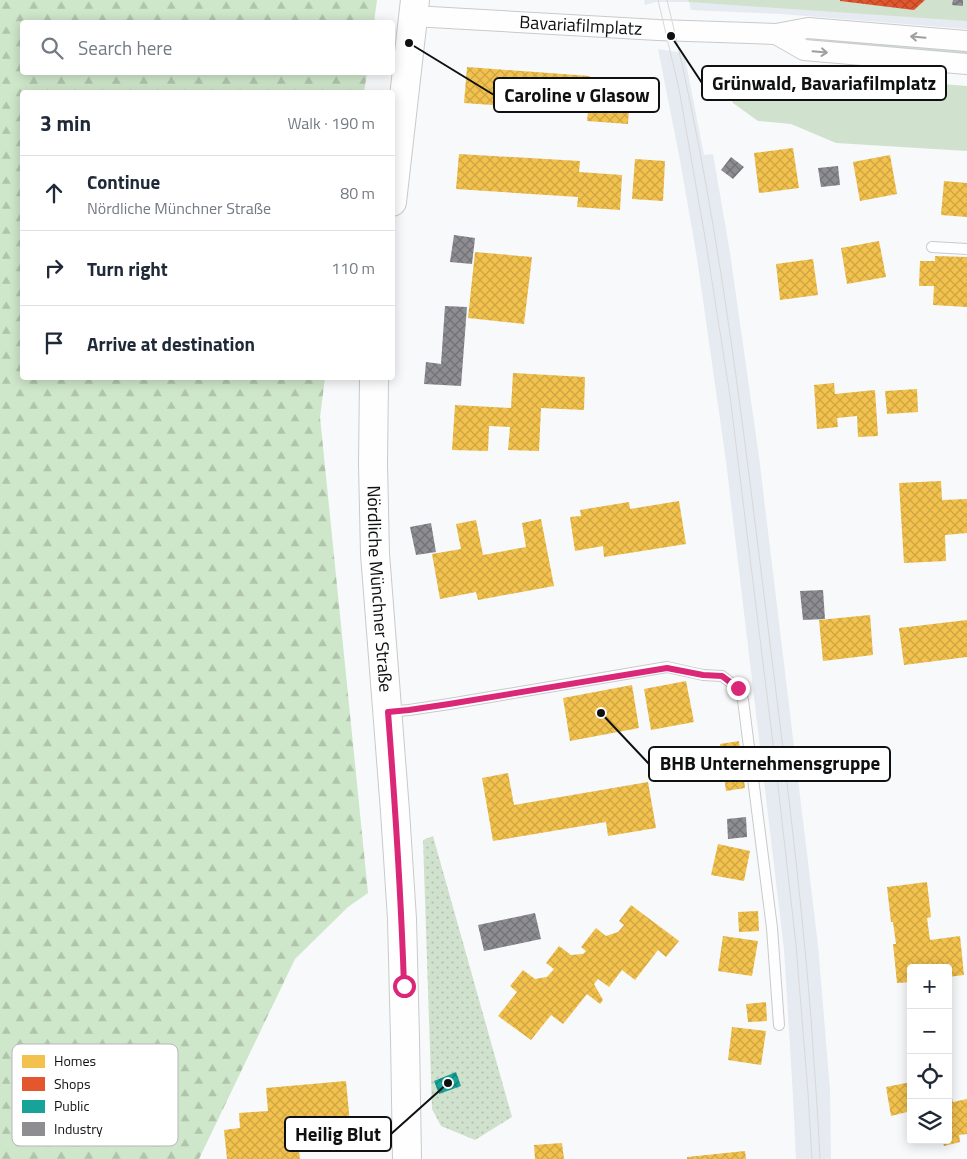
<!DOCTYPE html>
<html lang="en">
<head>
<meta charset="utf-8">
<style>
	:root { --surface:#fff; --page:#f2f2f3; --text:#1f2937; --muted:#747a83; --line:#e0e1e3 }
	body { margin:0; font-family:"Titillium Web",sans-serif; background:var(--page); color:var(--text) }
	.controls { position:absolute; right:15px; bottom:15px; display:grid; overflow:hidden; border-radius:5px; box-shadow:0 2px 12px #0003 }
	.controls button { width:45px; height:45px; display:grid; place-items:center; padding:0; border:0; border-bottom:1px solid var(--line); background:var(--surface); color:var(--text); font:25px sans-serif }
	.stop { position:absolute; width:15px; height:15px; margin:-11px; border:4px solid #db2777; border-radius:50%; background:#fff }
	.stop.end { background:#db2777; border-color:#fff; box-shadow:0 1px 5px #0008 }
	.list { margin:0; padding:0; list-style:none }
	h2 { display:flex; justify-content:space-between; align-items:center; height:65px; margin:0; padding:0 20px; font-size:21px }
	h2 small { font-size:16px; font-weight:400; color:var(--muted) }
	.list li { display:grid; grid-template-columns:32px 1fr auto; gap:15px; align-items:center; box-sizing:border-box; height:75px; padding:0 20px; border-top:1px solid var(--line) }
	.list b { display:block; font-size:19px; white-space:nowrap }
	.list p { margin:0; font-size:16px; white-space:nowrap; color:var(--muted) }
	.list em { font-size:16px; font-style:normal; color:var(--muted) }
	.icon { flex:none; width:28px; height:28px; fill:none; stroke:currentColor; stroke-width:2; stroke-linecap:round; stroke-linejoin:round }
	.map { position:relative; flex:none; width:967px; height:1159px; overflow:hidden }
	.search { position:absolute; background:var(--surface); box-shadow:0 2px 12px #0003; left:20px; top:20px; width:375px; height:55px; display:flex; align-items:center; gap:12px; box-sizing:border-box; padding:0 18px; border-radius:5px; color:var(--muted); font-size:19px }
	.panel { position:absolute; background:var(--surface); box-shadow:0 2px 12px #0003; left:20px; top:90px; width:375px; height:290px; border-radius:5px }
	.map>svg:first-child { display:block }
</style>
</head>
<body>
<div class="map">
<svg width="967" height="1159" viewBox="0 0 967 1159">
	<defs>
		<pattern id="forest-firs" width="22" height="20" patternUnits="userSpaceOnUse" patternTransform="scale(1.25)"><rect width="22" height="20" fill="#cee6ca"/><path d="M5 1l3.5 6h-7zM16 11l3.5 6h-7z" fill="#b0c4ac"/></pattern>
		<pattern id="park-dots" width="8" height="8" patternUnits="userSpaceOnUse" patternTransform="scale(1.25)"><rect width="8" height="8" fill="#d0e2cd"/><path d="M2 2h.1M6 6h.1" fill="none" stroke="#b1c1af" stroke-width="1.8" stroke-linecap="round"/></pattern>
		<pattern id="homes-cross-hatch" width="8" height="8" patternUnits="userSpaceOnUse" patternTransform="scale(1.25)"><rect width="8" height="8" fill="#f2c14e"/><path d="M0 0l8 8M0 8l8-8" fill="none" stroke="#cea543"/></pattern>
		<pattern id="shops-cross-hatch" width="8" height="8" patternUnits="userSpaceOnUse" patternTransform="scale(1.25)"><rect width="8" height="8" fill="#e4572e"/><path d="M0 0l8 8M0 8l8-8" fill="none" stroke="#b74726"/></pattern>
		<pattern id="public-cross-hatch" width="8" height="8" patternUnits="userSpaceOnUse" patternTransform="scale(1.25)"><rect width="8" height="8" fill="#17a398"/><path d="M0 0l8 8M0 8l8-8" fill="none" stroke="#13837b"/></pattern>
		<pattern id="industry-cross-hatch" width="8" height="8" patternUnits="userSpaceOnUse" patternTransform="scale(1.25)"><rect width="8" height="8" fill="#8d8d92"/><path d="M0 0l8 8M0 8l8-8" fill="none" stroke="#727276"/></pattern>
	</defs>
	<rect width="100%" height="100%" fill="#f7f9fb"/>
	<g fill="#e6ebf1">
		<path d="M 644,0 L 967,0 L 967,29 L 781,14 L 691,10 L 689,2 L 655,2 L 645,5 Z"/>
		<path d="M 658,49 L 684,53 L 704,155 L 713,154 L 730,253 L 759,457 L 818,945 L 830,1090 L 831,1159 L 796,1159 L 793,1096 L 784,949 L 726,461 L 697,258 L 680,160 Z"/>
	</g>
	<g fill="#d0e2cd">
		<path d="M 688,0 L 967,0 L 967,21 L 689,2 Z"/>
		<path d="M 807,37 L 967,51 L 967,55 L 806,42 Z"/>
		<path d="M 714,66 L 967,86 L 967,151 L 836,143 L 791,124 L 758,121 L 733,103 Z"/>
	</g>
	<path fill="url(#forest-firs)" d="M 0,0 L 377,0 L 374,22 L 22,22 L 22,72 L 367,73 L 364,92 L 22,92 L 22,378 L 325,378 L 320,417 L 368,893 L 348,907 L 295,959 L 199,1159 L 0,1159 Z"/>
	<path fill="url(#park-dots)" d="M 433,836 L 512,1117 L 475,1140 L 441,1126 L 432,1109 L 423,840 Z"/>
	<g fill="url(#homes-cross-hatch)">
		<path d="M 467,67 L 590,76 L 590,87 L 630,90 L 628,124 L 587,121 L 588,112 L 464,103 Z"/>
		<path d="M 793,148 L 799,188 L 759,193 L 754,153 Z"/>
		<path d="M 459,154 L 580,161 L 579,172 L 622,175 L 620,210 L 577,207 L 578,197 L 456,189 Z"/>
		<path d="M 890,155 L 897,194 L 860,201 L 853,162 Z"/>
		<path d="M 635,159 L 665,161 L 663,201 L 632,199 Z"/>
		<path d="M 944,181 L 967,183 L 967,217 L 941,215 Z"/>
		<path d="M 879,241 L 886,277 L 847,284 L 841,248 Z"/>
		<path d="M 475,252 L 532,257 L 524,324 L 468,318 Z"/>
		<path d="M 935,256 L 967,257 L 967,307 L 933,305 L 934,286 L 919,286 L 920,261 L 935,261 Z"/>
		<path d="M 813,259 L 818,295 L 780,300 L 776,264 Z"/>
		<path d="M 513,373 L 585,377 L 584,410 L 541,408 L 539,451 L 508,450 L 510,427 L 489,426 L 488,451 L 452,450 L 455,405 L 511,408 Z"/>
		<path d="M 834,383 L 835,394 L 875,390 L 878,436 L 858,437 L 857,416 L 837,418 L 838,427 L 817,429 L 814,385 Z"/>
		<path d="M 917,389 L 918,412 L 887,414 L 885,391 Z"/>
		<path d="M 941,481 L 942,500 L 967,499 L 967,533 L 945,535 L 946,561 L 904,563 L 899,483 Z"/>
		<path d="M 679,501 L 686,544 L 604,557 L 603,546 L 575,551 L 570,517 L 581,516 L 580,510 L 629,502 L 630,509 Z"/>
		<path d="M 541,519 L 554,586 L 478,600 L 476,592 L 440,599 L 432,554 L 461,549 L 456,524 L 476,520 L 483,555 L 526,547 L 522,523 Z"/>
		<path d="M 870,615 L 873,655 L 823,661 L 819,620 Z"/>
		<path d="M 967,620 L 967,657 L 904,665 L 899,628 Z"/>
		<path d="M 686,681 L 694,722 L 651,730 L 644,689 Z"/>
		<path d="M 632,685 L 639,728 L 570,741 L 563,698 Z"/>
		<path d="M 739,741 L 745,788 L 726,791 L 720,744 Z"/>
		<path d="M 508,773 L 514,805 L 648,782 L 656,828 L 608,836 L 606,822 L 493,841 L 482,778 Z"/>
		<path d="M 718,844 L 750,851 L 744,881 L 711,875 Z"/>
		<path d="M 927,882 L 931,917 L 927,918 L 930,940 L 960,936 L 964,975 L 948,977 L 948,968 L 911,968 L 911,982 L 897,983 L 893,944 L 896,944 L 893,922 L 891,922 L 887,887 Z"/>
		<path d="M 631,905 L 679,941 L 666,957 L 658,950 L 635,980 L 622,970 L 609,987 L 598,979 L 594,984 L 603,1000 L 600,1004 L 587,994 L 563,1024 L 551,1015 L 531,1040 L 498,1016 L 517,992 L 510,986 L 523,970 L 535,979 L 547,977 L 554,969 L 546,963 L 559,946 L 571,955 L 583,954 L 586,951 L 581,947 L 596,928 L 606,936 L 618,932 L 624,925 L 619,921 Z"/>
		<path d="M 758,911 L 759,931 L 739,932 L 738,912 Z"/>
		<path d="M 723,936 L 758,941 L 752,976 L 718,971 Z"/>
		<path d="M 766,1002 L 767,1021 L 748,1022 L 746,1004 Z"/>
		<path d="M 732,1027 L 766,1031 L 761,1065 L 728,1060 Z"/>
		<path d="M 346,1081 L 352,1145 L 299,1150 L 300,1159 L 227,1159 L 224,1130 L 240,1128 L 239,1113 L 268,1111 L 266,1088 Z"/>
		<path d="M 911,1082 L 911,1127 L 910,1127 L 907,1112 L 891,1116 L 886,1087 Z"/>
		<path d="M 951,1094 L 953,1102 L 967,1099 L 967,1134 L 959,1135 L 960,1142 L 944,1146 L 942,1140 L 948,1140 L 948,1095 Z"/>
		<path d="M 562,1143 L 564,1159 L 535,1159 L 534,1145 Z"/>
		<path d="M 745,1151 L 746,1159 L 687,1159 L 687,1157 Z"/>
	</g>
	<path fill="url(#shops-cross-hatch)" d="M 840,0 L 925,0 L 914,10 L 840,1 Z"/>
	<path fill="url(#public-cross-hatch)" d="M 456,1072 L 461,1086 L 439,1094 L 434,1081 Z"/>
	<g fill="url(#industry-cross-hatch)">
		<path d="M 953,0 L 963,0 L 963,6 L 952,5 Z"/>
		<path d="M 731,157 L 744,167 L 733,179 L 721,170 Z"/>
		<path d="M 838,166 L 840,185 L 821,187 L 818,168 Z"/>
		<path d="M 454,235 L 475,238 L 472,264 L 450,262 Z"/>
		<path d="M 445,306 L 467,307 L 461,386 L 424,384 L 426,362 L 441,364 Z"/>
		<path d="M 431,523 L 436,552 L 416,555 L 410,527 Z"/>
		<path d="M 823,590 L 825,619 L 803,620 L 800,591 Z"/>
		<path d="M 746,817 L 747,837 L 728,839 L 727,819 Z"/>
		<path d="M 535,913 L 541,939 L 484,951 L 478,925 Z"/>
	</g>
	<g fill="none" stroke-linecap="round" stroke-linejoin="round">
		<defs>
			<g id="lane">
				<path d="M 932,247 L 967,249"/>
				<path d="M 388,712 L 409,710 L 449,704 L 667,667 L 703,675 L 722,676 L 738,688 L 743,700 L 772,928 L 779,1025"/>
			</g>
			<g id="street">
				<path id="s1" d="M 413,16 L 658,30 L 776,34 L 808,28 L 967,41"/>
				<path d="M 776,34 L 804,50 L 967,64"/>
			</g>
			<g id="secondary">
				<path d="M 392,202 L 415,0"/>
				<path id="s2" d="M 374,378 L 373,464 L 375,554 L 395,811 L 402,919 L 405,1038 L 407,1159"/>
			</g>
		</defs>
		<use href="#lane" stroke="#c9cacc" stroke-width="12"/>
		<use href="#street" stroke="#c9cacc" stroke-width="22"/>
		<use href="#secondary" stroke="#c9cacc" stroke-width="30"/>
		<use href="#lane" stroke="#fefefe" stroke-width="10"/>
		<use href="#street" stroke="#fefefe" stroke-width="20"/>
		<use href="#secondary" stroke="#fefefe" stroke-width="28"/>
		<g stroke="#d8d8d8" stroke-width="1">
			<path d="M 658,0 L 679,89 L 706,243 L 730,396 L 776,768 L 796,945 L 808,1093 L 812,1159"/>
			<path d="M 667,0 C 716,198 740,401 765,603 C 782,741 800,879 811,1018 C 814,1065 818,1112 820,1159"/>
		</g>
	</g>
	<defs><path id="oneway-shaft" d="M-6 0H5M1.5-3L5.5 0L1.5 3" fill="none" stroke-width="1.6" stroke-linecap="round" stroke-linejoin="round" transform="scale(1.25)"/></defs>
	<g stroke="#9e9f9f">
		<use href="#oneway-shaft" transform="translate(918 37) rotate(-175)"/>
		<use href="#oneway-shaft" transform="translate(820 52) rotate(5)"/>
	</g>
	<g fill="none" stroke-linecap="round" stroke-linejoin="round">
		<path stroke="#db2777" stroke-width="6" d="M 404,986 C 401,895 395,803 388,712 L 409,710 L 449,704 L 667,668 L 703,675 L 722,676 L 738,688"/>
	</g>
	<g text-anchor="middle" stroke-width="5" stroke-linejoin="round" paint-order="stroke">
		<g font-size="18" fill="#0e1011" stroke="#fff">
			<text dy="6" stroke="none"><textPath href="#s1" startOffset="168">Bavariafilmplatz</textPath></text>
			<text dy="6" stroke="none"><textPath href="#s2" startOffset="211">Nördliche Münchner Straße</textPath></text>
		</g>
	</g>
	<rect x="12" y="1044" width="166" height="102" rx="8" fill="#fff" stroke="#b7b7b8" stroke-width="1"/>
	<rect x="22" y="1055" width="23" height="13" fill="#f2c14e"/>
	<rect x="22" y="1077" width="23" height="14" fill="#e4572e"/>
	<rect x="22" y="1100" width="23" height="13" fill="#17a398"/>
	<rect x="22" y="1122" width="23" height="14" fill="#8d8d92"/>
	<g font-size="14" fill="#0e1011">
		<text x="54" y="1066">Homes</text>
		<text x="54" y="1089">Shops</text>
		<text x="54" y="1111">Public</text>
		<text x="54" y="1134">Industry</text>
	</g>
	<path fill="none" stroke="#0e1011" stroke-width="2" d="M671 36L702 83M409 43L494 95M601 713L649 764M448 1083L391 1134"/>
	<g fill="#0e1011" stroke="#fff" stroke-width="2">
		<circle cx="671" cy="36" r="5"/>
		<circle cx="409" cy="43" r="5"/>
		<circle cx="601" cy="713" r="5"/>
		<circle cx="448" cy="1083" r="5"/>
	</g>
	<g fill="#fff" stroke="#0e1011" stroke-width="2">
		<rect x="702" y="66" width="244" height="34" rx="5"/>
		<rect x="494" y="78" width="165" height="34" rx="5"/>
		<rect x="649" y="747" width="241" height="34" rx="5"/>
		<rect x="285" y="1117" width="106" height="34" rx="5"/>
	</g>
	<g font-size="19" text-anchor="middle" font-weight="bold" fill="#0e1011">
		<text x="824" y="90">Grünwald, Bavariafilmplatz</text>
		<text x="577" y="102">Caroline v Glasow</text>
		<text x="770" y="770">BHB Unternehmensgruppe</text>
		<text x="338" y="1141">Heilig Blut</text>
	</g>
</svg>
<div class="controls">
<button>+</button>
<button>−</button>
<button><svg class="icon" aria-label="locate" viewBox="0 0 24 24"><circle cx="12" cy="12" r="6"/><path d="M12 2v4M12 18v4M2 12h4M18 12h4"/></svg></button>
<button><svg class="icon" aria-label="layers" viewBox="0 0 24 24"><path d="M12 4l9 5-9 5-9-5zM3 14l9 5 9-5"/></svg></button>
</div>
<div class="stop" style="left:404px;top:986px"></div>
<div class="stop end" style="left:738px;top:688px"></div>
<div class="search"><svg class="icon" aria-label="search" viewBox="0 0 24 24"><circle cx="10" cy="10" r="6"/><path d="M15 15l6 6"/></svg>Search here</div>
<section class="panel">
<h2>3 min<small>Walk · 190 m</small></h2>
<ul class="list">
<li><svg class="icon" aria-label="ahead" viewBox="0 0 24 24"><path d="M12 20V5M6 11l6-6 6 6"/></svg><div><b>Continue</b><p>Nördliche Münchner Straße</p></div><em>80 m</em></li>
<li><svg class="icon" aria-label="right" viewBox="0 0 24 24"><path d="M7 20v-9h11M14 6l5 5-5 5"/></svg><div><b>Turn right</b></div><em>110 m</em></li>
<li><svg class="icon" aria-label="arrive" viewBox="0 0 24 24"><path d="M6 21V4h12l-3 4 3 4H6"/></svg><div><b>Arrive at destination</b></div></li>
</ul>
</section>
</div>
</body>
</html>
